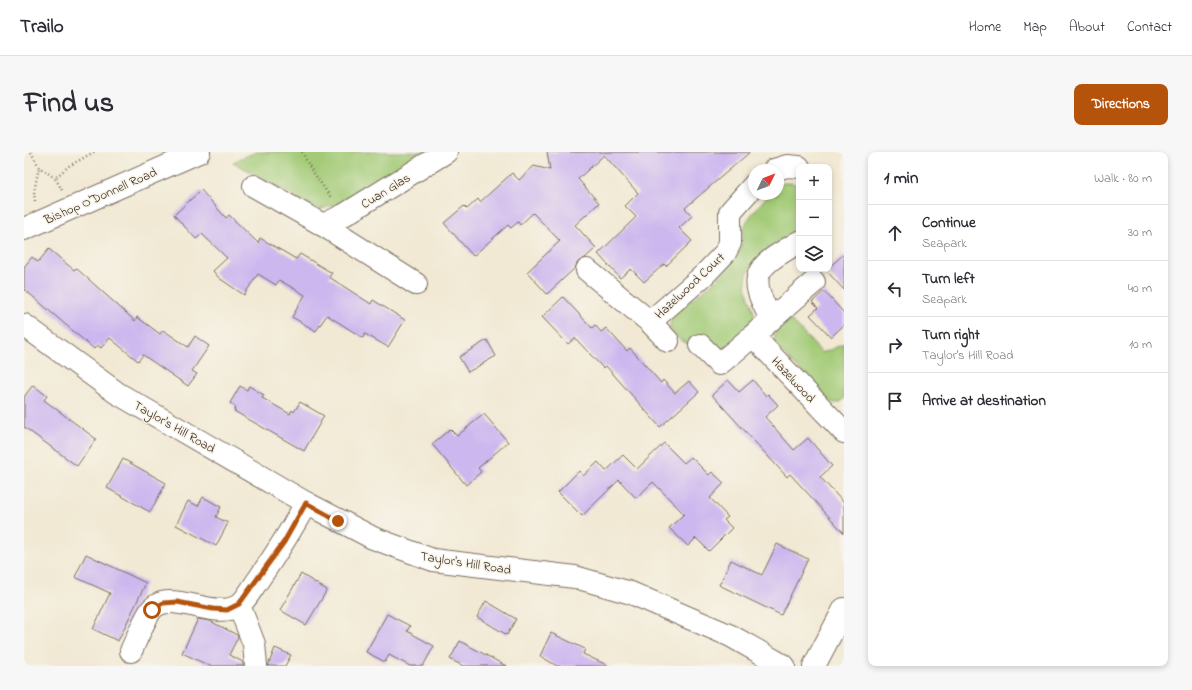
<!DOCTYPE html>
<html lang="en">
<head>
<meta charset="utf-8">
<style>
	:root { --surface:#fff; --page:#f7f7f7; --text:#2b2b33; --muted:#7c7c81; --line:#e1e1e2; --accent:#b45309 }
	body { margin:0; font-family:"Indie Flower",sans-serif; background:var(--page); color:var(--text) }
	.controls { position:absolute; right:12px; top:12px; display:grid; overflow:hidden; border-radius:8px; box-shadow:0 2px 6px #0003 }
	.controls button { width:36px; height:36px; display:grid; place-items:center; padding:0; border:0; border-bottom:1px solid var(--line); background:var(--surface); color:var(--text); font:20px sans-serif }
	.compass { position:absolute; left:724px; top:12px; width:36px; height:36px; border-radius:50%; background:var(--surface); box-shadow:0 2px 6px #0003; rotate:47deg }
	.stop { position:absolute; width:12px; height:12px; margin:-9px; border:3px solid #b45309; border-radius:50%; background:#fff }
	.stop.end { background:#b45309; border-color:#fff; box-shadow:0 1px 4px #0008 }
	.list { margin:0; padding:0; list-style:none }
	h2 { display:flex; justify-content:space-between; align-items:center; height:52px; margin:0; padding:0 16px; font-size:17px }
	h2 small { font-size:13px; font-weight:400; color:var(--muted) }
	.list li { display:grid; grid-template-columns:26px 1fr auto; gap:12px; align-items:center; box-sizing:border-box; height:56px; padding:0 16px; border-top:1px solid var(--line) }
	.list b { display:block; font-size:15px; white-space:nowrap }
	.list p { margin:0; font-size:13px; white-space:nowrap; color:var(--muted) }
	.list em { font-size:13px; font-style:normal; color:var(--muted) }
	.icon { flex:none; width:22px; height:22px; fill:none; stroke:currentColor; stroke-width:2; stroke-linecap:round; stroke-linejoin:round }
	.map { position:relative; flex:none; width:820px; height:514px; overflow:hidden; border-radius:8px }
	header { display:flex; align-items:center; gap:24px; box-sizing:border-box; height:56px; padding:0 20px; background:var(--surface); border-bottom:1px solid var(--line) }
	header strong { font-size:19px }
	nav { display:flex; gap:22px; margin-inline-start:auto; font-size:14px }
	.intro { display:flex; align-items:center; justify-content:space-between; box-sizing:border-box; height:96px; padding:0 24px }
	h1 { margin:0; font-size:28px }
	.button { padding:10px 18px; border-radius:8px; background:var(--accent); color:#fff; font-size:14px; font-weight:700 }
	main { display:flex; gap:24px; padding:0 24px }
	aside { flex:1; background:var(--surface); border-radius:8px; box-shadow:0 2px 6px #0003 }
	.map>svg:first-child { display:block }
</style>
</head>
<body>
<header>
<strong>Trailo</strong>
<nav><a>Home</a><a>Map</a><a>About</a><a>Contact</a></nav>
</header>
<div class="intro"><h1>Find us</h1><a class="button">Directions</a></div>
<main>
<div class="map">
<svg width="820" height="514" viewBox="0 0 820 514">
	<rect width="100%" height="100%" fill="#f7f3e8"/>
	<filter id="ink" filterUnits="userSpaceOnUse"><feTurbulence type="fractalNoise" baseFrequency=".025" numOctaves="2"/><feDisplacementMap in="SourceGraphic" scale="8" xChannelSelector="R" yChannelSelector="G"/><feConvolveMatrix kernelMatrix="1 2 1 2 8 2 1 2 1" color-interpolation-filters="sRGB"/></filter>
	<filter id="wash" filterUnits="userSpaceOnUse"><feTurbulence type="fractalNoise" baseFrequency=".012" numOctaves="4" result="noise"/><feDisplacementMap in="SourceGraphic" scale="16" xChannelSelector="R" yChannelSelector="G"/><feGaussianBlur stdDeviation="0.9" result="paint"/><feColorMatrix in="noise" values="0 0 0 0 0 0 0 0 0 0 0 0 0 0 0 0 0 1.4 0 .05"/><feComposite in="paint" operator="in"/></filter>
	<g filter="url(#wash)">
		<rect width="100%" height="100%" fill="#f1e9d4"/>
		<g fill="#a3cb77" stroke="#6f7a4a">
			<path d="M 232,0 L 402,0 L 315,51 L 295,58 L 209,10 Z"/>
			<path d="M 760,31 L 768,31 L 775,34 L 775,76 C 758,86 719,109 722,132 C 723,144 730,155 731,167 C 725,173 705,195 699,197 C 685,202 654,192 647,178 C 645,172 647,168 649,163 C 669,144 696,130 712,105 C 720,93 716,87 720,76 C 724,64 737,52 745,42 L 754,42 L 754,33 Z"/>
			<path d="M 764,165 L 798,201 L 820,192 L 820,247 C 816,251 812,252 807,250 L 751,193 C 749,179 754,173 764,165 Z"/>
		</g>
		<g id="blocks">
			<g fill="#cdb7ef">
				<path d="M 523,0 L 726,0 L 661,56 L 668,64 L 655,76 L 668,89 L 642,114 L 640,112 L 620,130 L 607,117 L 596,126 L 574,102 L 612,65 L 601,54 L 614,41 L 580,3 L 554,27 L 575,51 L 551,73 L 572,96 L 561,106 L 554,110 L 551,116 L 523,142 L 503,120 L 536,89 L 509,61 L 496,73 L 494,70 L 487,76 L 484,73 L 449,104 L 420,71 L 440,54 L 443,57 L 454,47 L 456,50 L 488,21 L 495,28 L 510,14 L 526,18 Z"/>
				<path d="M 177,38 L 202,66 L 205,63 L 234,91 L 236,86 L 272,107 L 276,102 L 308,121 L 305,125 L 347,152 L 349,148 L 381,168 L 364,195 L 341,182 L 339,186 L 303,163 L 292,179 L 268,165 L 281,143 L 255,128 L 252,133 L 234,122 L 220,143 L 195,126 L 189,119 L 203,106 L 178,82 L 172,87 L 150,63 Z"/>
				<path d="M 25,97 L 50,118 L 52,116 L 111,169 L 113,165 L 136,182 L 139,178 L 164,195 L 171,184 L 185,194 L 168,219 L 173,222 L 164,234 L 119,203 L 114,209 L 86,186 L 77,196 L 73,193 L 70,197 L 0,137 L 0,115 L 8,105 L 14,110 Z"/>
				<path d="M 820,102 L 820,138 L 802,118 Z"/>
				<path d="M 800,139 L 820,161 L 820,173 L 807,185 L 786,163 L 794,156 L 788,150 Z"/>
				<path d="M 539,145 L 568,176 L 571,173 L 577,180 L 582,176 L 603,199 L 606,196 L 637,231 L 639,228 L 651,241 L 665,229 L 675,240 L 636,275 L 582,214 L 579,216 L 551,186 L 544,192 L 518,165 Z"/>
				<path d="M 463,188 L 472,204 L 444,220 L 435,205 Z"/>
				<path d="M 704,228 L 715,240 L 729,228 L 742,244 L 744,242 L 754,253 L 741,265 L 770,298 L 784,286 L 808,314 L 796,325 L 820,351 L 820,381 L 766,322 L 763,325 L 688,243 Z"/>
				<path d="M 9,233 L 23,244 L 20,248 L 72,287 L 53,314 L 0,275 L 0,245 Z"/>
				<path d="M 216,234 L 223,238 L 225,234 L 240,243 L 238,246 L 266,262 L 268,258 L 270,260 L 276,250 L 300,264 L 280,299 L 210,259 L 212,255 L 206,251 Z"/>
				<path d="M 460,262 L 484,290 L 454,316 L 457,320 L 442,333 L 408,292 L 426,277 L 433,284 Z"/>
				<path d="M 640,291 L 660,311 L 667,305 L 685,323 L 688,320 L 700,331 L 686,346 L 704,365 L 700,368 L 708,376 L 685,399 L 672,386 L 664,394 L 645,376 L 660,362 L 629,330 L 612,346 L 595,328 L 558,364 L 534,340 L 555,319 L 559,324 L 574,310 L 582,319 L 599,303 L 613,317 Z"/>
				<path d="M 99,307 L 142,331 L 126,360 L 83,336 Z"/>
				<path d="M 179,345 L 197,355 L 192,365 L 204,371 L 192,394 L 152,373 L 164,349 L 174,354 Z"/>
				<path d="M 753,392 L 784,407 L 757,463 L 695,433 L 707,408 L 738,423 Z"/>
				<path d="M 62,402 L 122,431 L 94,489 L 69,477 L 86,441 L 51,425 Z"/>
				<path d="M 277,422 L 303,438 L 282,473 L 256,458 Z"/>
				<path d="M 462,449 L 492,467 L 483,483 L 453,465 Z"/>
				<path d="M 363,462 L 386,474 L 383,479 L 410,494 L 399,514 L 386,514 L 365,503 L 361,510 L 342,500 Z"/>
				<path d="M 174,467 L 186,469 L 213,483 L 214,485 L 205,503 L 219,510 L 219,514 L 186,514 L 158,501 Z"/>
				<path d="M 527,481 L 561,497 L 559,502 L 585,514 L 533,514 L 516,504 Z"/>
				<path d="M 436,489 L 482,514 L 439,514 L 426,507 Z"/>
				<path d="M 251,496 L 267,503 L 261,514 L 244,514 Z"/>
			</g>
		</g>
	</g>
	<g filter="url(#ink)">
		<use href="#blocks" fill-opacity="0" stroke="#7b6d5e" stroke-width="1"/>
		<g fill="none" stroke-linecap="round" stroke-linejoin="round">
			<defs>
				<g id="minor">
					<path d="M 750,18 L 763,14 L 775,15"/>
					<path d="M 230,34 L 299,73 L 392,132"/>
					<path d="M 299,73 L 320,63 L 422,0"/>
					<path d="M 563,118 L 626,170 L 644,189"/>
					<path d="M 747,166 C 720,120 735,114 775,90"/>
					<path d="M 626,170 L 680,123 L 701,101 L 706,91 L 706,60 L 730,33"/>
					<path d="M 729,184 L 820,280"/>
					<path d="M 676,193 L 695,212 C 728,186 758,157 790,130"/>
					<path d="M 215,453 L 230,492 L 232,514"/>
					<path d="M 107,499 C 113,486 119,470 127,458 C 145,435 191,470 215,453 C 222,448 227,438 232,431 C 250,405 267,379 282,351"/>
					<path d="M 790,514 L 820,457"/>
				</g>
				<g id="secondary">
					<path d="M 0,77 L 175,0"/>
					<path d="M 0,173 L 93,241 L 282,351 L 349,386 L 409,408 L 551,425 L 607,441 L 707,484 L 760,514"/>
				</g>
			</defs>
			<use href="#minor" stroke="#7b6d5e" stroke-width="24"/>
			<use href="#secondary" stroke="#7b6d5e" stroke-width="24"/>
			<g stroke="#7b6d5e" stroke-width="2.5" stroke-dasharray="1 3" stroke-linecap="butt">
				<path d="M 7,0 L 15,15 L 31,26"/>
				<path d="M 278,0 L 288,19 L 308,47"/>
				<path d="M 38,38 L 31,26 L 45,14 L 70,0"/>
				<path d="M 11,49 L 10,40 L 15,15"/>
			</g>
			<use href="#minor" stroke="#fff" stroke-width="22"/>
			<use href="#secondary" stroke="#fff" stroke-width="22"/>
		</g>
	</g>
	<g fill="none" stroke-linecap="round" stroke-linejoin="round" filter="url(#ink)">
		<path stroke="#b45309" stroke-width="5" d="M 128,458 L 139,451 L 153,450 L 189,457 L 203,458 L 215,452 L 260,390 L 282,351 L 314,369"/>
	</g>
	<g text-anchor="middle" stroke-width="3" stroke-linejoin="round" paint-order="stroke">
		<g font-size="13" fill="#3b2a1e" stroke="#f7f3e8">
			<text transform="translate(361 38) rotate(-32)" y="5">Cuan Glas</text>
			<text transform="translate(76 43) rotate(-24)" y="5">Bishop O'Donnell Road</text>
			<text transform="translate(665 133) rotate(-43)" y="5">Hazelwood Court</text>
			<text transform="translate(770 227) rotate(47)" y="5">Hazelwood</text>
			<text transform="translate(151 274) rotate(30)" y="5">Taylor's Hill Road</text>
			<text transform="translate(442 410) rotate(9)" y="5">Taylor's Hill Road</text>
		</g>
	</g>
</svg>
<div class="controls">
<button>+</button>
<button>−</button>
<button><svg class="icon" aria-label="layers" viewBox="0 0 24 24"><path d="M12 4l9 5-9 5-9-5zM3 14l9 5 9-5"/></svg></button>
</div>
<svg class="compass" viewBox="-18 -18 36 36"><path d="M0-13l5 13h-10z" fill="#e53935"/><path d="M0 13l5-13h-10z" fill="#7c7c81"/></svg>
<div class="stop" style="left:128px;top:458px"></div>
<div class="stop end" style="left:314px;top:369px"></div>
</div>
<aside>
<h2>1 min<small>Walk · 80 m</small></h2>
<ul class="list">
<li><svg class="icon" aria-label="ahead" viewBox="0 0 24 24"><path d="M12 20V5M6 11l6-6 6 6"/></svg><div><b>Continue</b><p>Seapark</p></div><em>30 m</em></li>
<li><svg class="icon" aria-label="left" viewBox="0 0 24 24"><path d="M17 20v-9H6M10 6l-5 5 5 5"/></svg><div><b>Turn left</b><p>Seapark</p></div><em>40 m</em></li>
<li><svg class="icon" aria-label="right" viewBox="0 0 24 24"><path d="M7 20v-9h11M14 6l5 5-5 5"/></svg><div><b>Turn right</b><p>Taylor's Hill Road</p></div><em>10 m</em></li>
<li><svg class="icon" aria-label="arrive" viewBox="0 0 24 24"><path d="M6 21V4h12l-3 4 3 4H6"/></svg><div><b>Arrive at destination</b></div></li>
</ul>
</aside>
</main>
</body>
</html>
